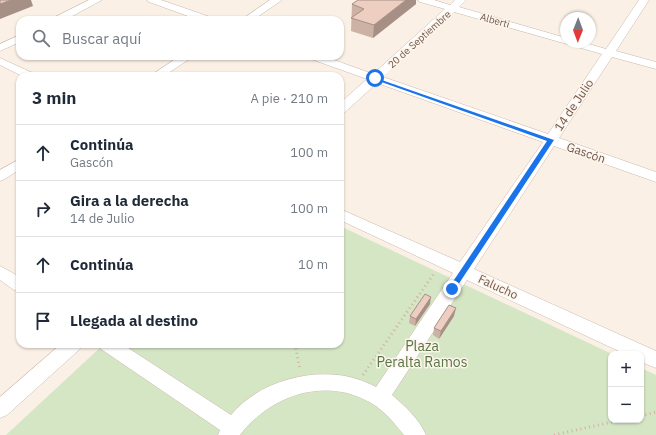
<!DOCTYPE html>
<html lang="es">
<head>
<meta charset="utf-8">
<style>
	:root { --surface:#fff; --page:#f6f6f7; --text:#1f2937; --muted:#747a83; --line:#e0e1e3 }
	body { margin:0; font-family:"IBM Plex Sans",sans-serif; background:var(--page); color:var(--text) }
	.controls { position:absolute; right:12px; bottom:12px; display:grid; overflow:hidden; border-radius:8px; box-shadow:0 1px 3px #0004 }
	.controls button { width:36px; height:36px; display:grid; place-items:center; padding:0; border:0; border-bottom:1px solid var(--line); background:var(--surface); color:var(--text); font:20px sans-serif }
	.compass { position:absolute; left:560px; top:12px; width:36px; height:36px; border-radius:50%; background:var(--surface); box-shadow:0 1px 3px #0004; rotate:181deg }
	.stop { position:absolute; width:12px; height:12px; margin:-9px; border:3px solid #1a73e8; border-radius:50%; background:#fff }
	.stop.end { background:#1a73e8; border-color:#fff; box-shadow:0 1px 4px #0008 }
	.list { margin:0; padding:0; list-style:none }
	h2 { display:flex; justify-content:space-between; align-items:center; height:52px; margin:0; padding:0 16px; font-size:17px }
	h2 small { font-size:13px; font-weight:400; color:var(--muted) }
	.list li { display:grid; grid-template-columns:26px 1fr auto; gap:12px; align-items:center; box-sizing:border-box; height:56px; padding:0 16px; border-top:1px solid var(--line) }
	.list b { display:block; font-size:15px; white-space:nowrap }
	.list p { margin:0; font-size:13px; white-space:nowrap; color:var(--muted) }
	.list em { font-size:13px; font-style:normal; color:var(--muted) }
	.icon { flex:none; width:22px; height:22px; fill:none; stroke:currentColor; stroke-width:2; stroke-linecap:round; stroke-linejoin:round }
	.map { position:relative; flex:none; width:656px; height:435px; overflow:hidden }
	.search { position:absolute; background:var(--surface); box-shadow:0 1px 3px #0004; left:16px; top:16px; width:328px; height:44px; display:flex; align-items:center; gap:10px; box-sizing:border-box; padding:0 14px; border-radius:12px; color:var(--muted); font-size:15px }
	.panel { position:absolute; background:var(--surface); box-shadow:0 1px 3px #0004; left:16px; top:72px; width:328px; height:276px; border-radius:12px }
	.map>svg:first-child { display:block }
</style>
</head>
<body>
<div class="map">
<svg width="656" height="435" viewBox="0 0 656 435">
	<rect width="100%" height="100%" fill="#faf0e5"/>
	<path fill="#d5e6c5" d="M 340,226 L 612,354 L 611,420 L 641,420 L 641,368 L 656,375 L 656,435 L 6,435 L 104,344 L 340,344 Z"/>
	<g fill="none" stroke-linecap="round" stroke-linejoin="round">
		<defs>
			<g id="minor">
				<path d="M 89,0 L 102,0 L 65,20 L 52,20 L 53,18 Z"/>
				<path d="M 147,0 L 161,0 L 213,18 L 214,20 L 199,20 L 149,2 Z"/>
				<path d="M 270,0 L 282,0 L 253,20 L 241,20 Z"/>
				<path d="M 418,0 L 434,0 L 450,5 L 455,0 L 466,0 L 459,7 L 566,38 L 566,42 L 582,42 L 606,49 L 639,0 L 649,0 L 616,51 L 656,62 L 656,69 L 612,57 L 559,138 L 656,172 L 656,182 L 554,146 L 474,269 L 656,351 L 656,368 L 641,362 L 641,354 L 625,354 L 467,280 L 392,395 C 405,406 419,419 426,435 L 404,435 C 396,425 387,414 376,406 C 330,375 272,393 240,435 L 218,435 L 220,430 L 101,349 L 98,344 L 122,344 L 231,415 C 255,385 301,371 337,375 C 351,376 364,381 376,387 L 453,273 L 340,220 L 340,209 L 460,262 L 543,142 L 377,83 L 344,113 L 340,114 L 340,103 L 367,79 L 308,58 L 306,56 L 323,56 L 373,74 L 445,9 L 420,2 ZM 454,12 L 602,54 L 548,134 L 383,77 Z"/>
				<path d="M 20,35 L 20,42 L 0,51 L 0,44 Z"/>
				<path d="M 180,56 L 194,56 L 164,76 L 150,76 Z"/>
				<path d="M 0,58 L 35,74 L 37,76 L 22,76 L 0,65 Z"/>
				<path d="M 20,159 L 20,169 L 5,179 L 0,181 L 0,170 Z"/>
				<path d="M 0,266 L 20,277 L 20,292 L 14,290 L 0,280 Z"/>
				<path d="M 61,344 L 83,344 L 80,349 L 7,415 L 0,418 L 0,397 Z"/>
			</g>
		</defs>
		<use href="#minor" stroke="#cab8ad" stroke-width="1"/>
		<g stroke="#d1b1a3" stroke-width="3" stroke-dasharray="1 3.5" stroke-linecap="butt">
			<path d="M 295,344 L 300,370"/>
			<path d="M 363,375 L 435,272"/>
			<path d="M 641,416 L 656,412"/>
			<path d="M 554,435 L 621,420"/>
		</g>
		<use href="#minor" fill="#fff" fill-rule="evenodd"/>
	</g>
	<g fill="#ccb1a5">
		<path d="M 352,4 L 416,4 L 373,38 L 351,31 Z"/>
		<path d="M 430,304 L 415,326 L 409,323 L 410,316 Z"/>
		<path d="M 454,316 L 439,339 L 433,335 L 434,328 Z"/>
	</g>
	<g fill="#a69086">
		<path d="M 11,0 L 31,0 L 33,6 L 0,19 L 0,4 Z"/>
		<path d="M 406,0 L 416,0 L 416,4 L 373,38 L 374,25 Z"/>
		<path d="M 431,297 L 430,304 L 415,326 L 416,319 Z"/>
		<path d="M 456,308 L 454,316 L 439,339 L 441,331 Z"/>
	</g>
	<g fill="#edcec0" stroke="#a69086">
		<path d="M 0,0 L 11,0 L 0,4 Z"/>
		<path d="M 358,0 L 406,0 L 374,25 L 351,18 L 364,9 L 352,4 Z"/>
		<path d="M 425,294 L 431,297 L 416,319 L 410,316 Z"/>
		<path d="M 449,305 L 456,308 L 441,331 L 434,328 Z"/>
	</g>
	<path fill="#1a73e8" d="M 373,77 L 554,140 L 454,291 L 449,291 L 448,289 L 547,141 L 373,79 Z"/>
	<g text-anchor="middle" stroke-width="3" stroke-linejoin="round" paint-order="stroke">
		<g font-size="10" fill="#70574d" stroke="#fdf5eb">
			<text transform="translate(495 20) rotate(16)" y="4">Alberti</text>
			<text transform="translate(419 39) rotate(-42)" y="4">20 de Septiembre</text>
		</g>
		<g font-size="12" fill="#70574d" stroke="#fdf5eb">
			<text transform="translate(574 105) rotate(-56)" y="4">14 de Julio</text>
			<text transform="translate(586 153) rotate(19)" y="4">Gascón</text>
			<text transform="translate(498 287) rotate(25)" y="4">Falucho</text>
		</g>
		<g font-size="14" fill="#587546" stroke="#fdf5eb">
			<text x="422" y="351">Plaza<tspan x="422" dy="16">Peralta Ramos</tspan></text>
		</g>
	</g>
</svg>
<div class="controls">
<button>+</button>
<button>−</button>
</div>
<svg class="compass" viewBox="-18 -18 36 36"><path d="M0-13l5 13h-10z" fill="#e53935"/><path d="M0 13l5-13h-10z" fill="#747a83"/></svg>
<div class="stop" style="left:375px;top:78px"></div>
<div class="stop end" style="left:452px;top:289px"></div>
<div class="search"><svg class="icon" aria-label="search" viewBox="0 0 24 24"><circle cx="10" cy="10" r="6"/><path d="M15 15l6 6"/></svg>Buscar aquí</div>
<section class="panel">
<h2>3 min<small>A pie · 210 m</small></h2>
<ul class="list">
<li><svg class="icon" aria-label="ahead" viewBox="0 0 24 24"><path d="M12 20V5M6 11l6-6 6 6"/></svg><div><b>Continúa</b><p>Gascón</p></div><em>100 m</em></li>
<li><svg class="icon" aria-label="right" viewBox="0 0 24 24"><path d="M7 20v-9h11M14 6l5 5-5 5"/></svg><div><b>Gira a la derecha</b><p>14 de Julio</p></div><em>100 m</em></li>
<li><svg class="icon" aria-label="ahead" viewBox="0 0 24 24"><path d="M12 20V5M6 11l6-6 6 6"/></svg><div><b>Continúa</b></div><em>10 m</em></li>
<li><svg class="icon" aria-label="arrive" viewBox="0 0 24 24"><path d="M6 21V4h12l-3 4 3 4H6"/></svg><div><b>Llegada al destino</b></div></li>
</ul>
</section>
</div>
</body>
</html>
